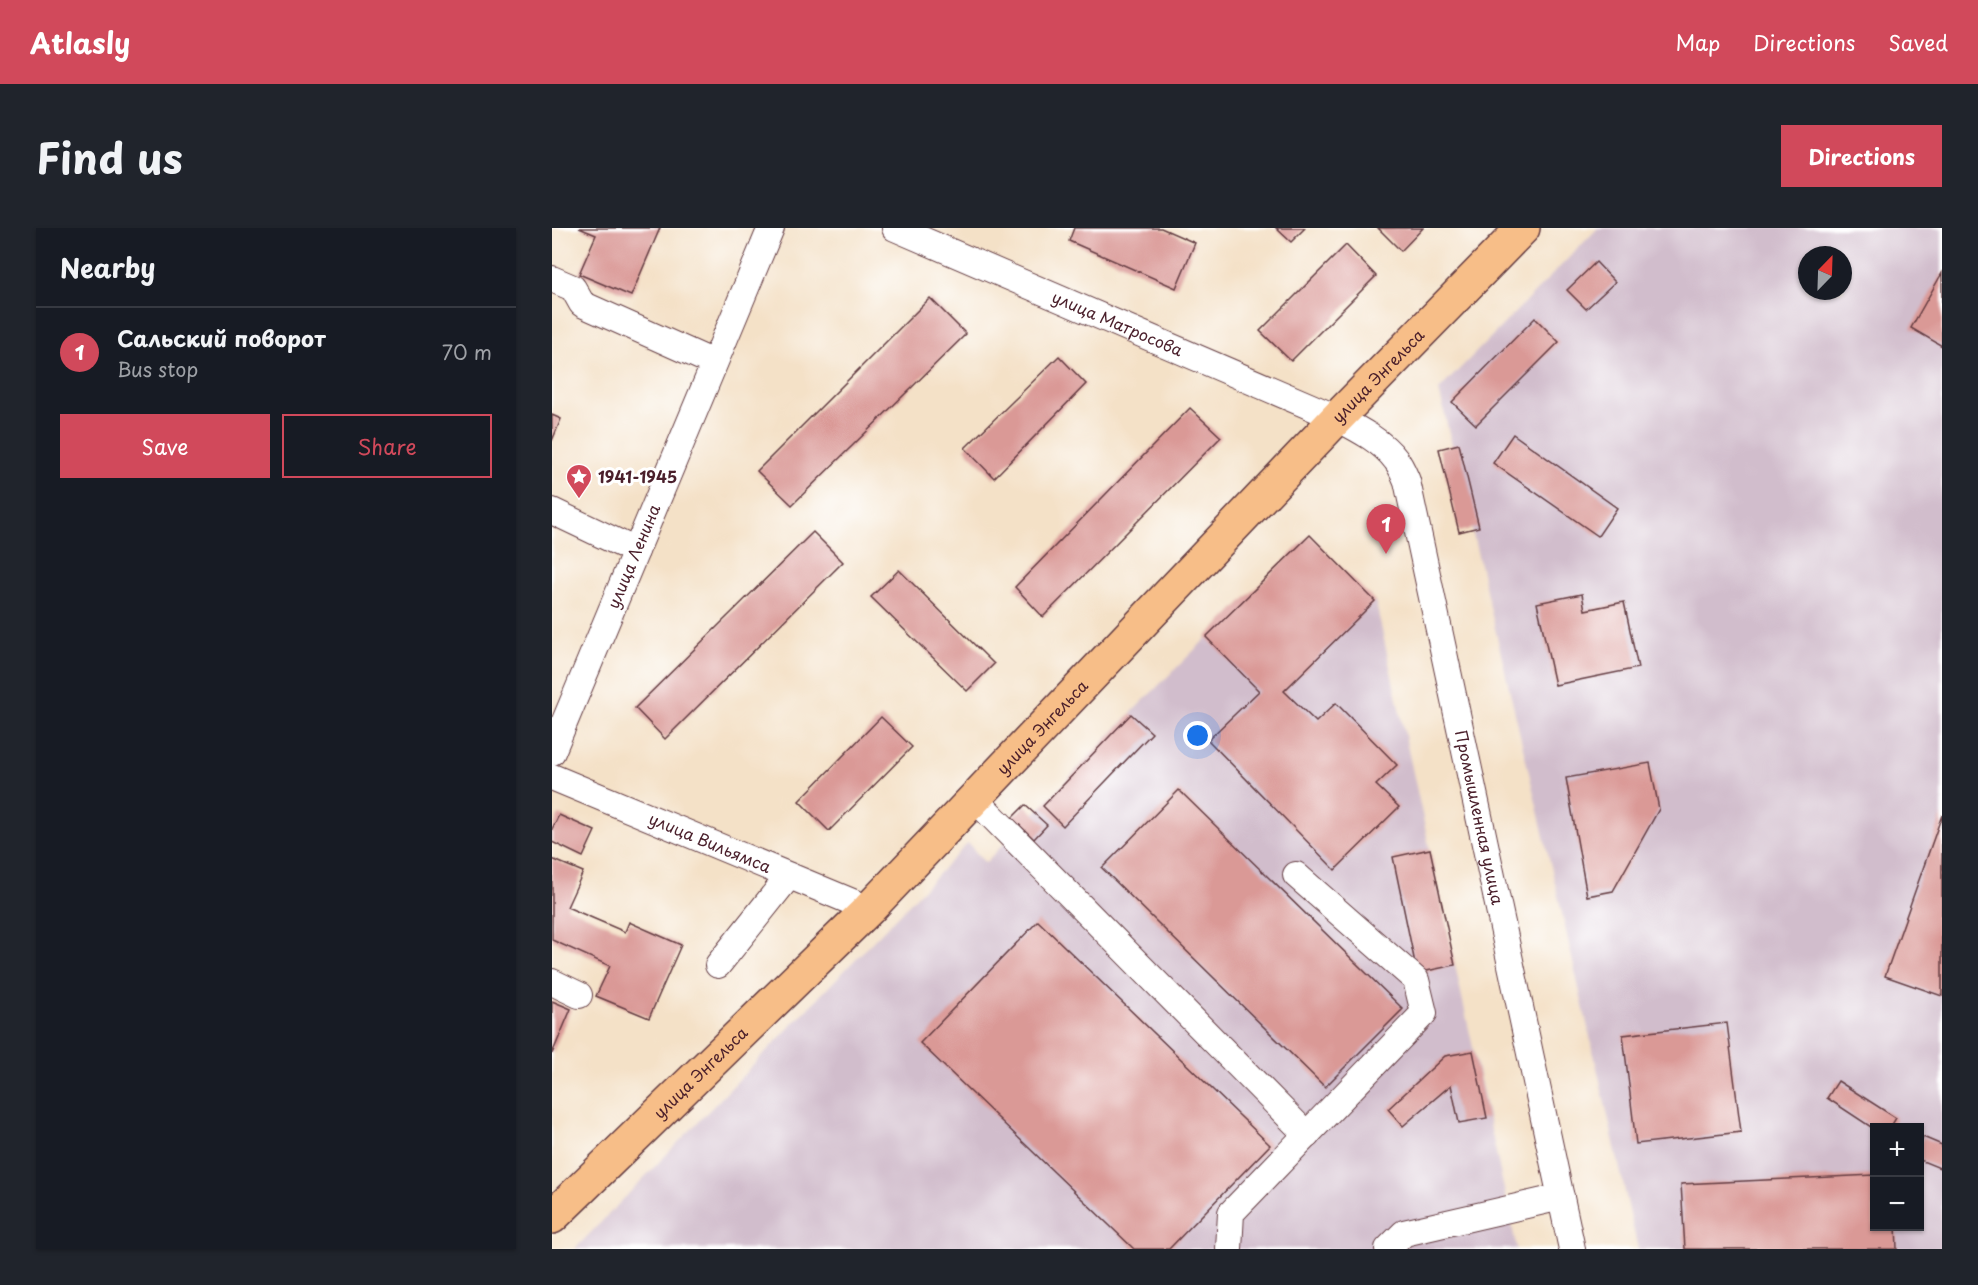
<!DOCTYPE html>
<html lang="en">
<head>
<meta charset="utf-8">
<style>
	:root { --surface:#171b24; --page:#20242c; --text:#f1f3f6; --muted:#9ea1a6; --line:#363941; --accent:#d1495b }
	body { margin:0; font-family:"Playpen Sans",sans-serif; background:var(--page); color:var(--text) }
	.controls { position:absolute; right:18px; bottom:18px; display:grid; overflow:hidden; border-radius:0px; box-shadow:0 2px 4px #0004 }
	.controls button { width:54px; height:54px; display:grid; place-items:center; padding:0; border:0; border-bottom:2px solid var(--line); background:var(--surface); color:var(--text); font:30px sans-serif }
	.compass { position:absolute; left:1246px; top:18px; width:54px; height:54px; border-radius:50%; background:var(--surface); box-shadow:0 2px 4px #0004; rotate:23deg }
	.you { position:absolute; left:646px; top:508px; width:21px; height:21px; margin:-15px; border:4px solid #fff; border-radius:50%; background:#1a73e8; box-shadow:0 0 0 9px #1a73e833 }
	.badge { display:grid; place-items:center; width:39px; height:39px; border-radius:50%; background:var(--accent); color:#fff; font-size:20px; font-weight:700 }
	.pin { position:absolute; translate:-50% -50px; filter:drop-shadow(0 2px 3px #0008) }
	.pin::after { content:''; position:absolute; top:32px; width:21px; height:18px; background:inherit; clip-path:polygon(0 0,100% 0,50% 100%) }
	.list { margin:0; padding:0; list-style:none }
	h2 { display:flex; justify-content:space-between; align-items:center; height:78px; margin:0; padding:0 24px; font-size:26px }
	h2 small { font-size:20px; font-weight:400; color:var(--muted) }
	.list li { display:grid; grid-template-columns:39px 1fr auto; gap:18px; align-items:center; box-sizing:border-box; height:90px; padding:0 24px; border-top:2px solid var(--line) }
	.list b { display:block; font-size:22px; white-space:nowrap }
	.list p { margin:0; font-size:20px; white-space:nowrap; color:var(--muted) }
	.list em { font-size:20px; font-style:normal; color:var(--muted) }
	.actions { display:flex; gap:12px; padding:18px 24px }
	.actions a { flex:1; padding:14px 0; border:2px solid var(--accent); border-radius:0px; text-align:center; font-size:21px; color:var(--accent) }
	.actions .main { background:var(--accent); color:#fff }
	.map { position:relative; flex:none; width:1390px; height:1021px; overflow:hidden; border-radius:0px }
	header { display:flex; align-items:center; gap:36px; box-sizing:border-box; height:84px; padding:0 30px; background:var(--accent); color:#fff }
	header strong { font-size:28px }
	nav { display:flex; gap:33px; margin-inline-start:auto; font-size:21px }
	.intro { display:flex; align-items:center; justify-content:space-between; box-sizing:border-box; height:144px; padding:0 36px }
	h1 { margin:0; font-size:42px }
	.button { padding:15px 27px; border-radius:0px; background:var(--accent); color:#fff; font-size:21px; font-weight:700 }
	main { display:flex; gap:36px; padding:0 36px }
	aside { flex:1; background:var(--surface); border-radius:0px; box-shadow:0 2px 4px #0004 }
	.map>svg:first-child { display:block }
</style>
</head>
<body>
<header>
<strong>Atlasly</strong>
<nav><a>Map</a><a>Directions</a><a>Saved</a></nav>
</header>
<div class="intro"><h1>Find us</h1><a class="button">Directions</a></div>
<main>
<aside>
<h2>Nearby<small></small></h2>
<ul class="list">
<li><span class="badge">1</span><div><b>Сальский поворот</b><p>Bus stop</p></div><em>70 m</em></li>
</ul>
<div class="actions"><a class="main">Save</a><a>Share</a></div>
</aside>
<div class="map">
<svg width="1390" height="1021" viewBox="0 0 1390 1021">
	<rect width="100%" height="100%" fill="#fff"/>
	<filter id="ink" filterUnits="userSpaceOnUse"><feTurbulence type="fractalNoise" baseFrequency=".0167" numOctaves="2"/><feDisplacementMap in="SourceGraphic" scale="12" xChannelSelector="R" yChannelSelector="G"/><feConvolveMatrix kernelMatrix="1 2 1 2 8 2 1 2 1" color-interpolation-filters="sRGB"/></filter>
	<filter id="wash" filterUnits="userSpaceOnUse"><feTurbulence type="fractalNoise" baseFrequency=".008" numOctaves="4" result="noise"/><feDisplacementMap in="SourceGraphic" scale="24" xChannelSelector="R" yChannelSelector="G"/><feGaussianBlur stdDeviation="1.35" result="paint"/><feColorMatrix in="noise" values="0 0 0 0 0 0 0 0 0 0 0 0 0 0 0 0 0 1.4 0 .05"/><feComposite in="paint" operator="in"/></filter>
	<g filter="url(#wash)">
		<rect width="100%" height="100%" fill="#f4e1c7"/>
		<g fill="#d1bdcc" fill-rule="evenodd">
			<path d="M 1046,0 L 1390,0 L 1390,1021 L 1086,1021 L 1009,681 L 887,162 ZM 1255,27 L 1291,27 L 1291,63 L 1255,63 ZM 1322,900 L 1368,900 L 1368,998 L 1322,998 Z"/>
			<path d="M 758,307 L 824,375 L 965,1021 L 23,1021 L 416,615 L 433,635 L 467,600 L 460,589 L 473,577 L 482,586 L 579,485 Z"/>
		</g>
		<g id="blocks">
			<g fill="#da9996">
				<path d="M 27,0 L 108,0 L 79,68 L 27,46 L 44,7 Z"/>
				<path d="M 522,0 L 609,0 L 643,15 L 624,60 L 517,13 Z"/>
				<path d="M 724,0 L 753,0 L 739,14 Z"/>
				<path d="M 826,0 L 871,0 L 849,23 Z"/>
				<path d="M 794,17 L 824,48 L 739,133 L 708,103 Z"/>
				<path d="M 1044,34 L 1063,54 L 1034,81 L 1015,62 Z"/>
				<path d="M 1390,45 L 1390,118 L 1359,100 Z"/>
				<path d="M 378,70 L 414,106 L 240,277 L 205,243 Z"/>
				<path d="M 983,90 L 1007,114 L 924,197 L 900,174 Z"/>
				<path d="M 507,128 L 534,156 L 442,250 L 413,220 Z"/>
				<path d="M 638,180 L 669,209 L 491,389 L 463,359 Z"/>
				<path d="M 0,187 L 9,191 L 0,213 Z"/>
				<path d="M 961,206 L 1065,280 L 1046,308 L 941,235 Z"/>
				<path d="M 907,216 L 927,299 L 907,304 L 887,221 Z"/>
				<path d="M 261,304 L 291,334 L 113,511 L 83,480 Z"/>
				<path d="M 758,307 L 823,373 L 732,463 L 764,494 L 784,475 L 845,537 L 824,557 L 847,579 L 783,642 L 656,512 L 707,463 L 654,409 Z"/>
				<path d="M 347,342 L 442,436 L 415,463 L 319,369 Z"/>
				<path d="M 1030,366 L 1033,382 L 1072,374 L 1086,440 L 1003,457 L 985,375 Z"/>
				<path d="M 579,486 L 600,505 L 511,598 L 491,578 Z"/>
				<path d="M 329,489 L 360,519 L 277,603 L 247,573 Z"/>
				<path d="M 1098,535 L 1107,581 L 1061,663 L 1035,668 L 1014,550 Z"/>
				<path d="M 627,562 L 851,781 L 773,859 L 550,640 Z"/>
				<path d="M 473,577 L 495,597 L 482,611 L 460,590 Z"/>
				<path d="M 7,587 L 43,603 L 31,629 L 0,614 L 0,601 Z"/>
				<path d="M 1390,587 L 1390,768 L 1333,748 Z"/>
				<path d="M 878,621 L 903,737 L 865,745 L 841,629 Z"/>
				<path d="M 0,631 L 31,644 L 15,679 L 73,704 L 77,694 L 129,717 L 97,790 L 44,768 L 58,738 L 0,712 Z"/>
				<path d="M 486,693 L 718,917 L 617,1021 L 582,1021 L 368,815 Z"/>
				<path d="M 0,773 L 19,781 L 0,826 Z"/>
				<path d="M 1175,795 L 1189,904 L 1084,916 L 1071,807 Z"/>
				<path d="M 921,823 L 935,890 L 907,895 L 899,857 L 851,898 L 836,881 L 893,828 Z"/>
				<path d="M 1286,853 L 1344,890 L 1338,900 L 1322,901 L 1275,870 Z"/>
				<path d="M 1371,909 L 1390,917 L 1390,941 L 1368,932 L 1368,917 Z"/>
				<path d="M 1322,947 L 1322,998 L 1344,998 L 1345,1021 L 1133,1021 L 1129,956 Z"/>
			</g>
		</g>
	</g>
	<g filter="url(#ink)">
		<use href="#blocks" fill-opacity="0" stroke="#643c42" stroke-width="1.5"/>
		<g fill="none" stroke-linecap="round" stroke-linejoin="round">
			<defs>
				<g id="minor">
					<path id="s1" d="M 343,0 L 785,190 C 806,201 830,213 844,232 C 849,238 852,246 855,253 L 1020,1021"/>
					<path d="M 0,51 L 21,60 L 30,76 L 162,135"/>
					<path d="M 0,283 L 84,323"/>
					<path id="s2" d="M 0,524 L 219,0"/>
					<path id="s3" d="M 0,549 L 317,681"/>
					<path d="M 422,570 L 755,907"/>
					<path d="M 166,737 L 237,648"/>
					<path d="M 0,754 L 27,767"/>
					<path d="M 677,1021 L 679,985 L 872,785 L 864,752 L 744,647"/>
					<path d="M 836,1021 L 852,1005 L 1009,969"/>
				</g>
				<g id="major">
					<path id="s4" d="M 0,989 L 317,681 L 785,190 L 971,0"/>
				</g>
			</defs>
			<use href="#minor" stroke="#643c42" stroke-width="28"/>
			<use href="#major" stroke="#643c42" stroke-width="36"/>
			<use href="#minor" stroke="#fff" stroke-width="26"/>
			<use href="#major" stroke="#f7be88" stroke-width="33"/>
		</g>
	</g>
	<defs>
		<symbol id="sight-pin" viewBox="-11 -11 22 30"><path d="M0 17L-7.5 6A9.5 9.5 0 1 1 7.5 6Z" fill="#d1495b" stroke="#fff"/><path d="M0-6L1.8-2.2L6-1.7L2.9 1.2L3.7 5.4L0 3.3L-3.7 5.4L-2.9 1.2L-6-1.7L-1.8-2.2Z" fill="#fff"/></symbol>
	</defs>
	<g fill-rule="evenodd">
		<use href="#sight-pin" x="12" y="234" width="30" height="40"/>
	</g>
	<g text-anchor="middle" stroke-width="6" stroke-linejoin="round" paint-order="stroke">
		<g font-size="16" fill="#4a1f2b" stroke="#fff">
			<text dy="6" stroke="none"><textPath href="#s1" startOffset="242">улица Матросова</textPath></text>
			<text dy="6" stroke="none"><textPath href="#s4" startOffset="1179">улица Энгельса</textPath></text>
			<text dy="6" stroke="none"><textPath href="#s2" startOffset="212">улица Ленина</textPath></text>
			<text dy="6" stroke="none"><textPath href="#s4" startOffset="693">улица Энгельса</textPath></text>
			<text dy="6" stroke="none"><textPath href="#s1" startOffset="922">Промышленная улица</textPath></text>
			<text dy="6" stroke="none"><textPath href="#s3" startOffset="171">улица Вильямса</textPath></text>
			<text dy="6" stroke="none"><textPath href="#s4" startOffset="207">улица Энгельса</textPath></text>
		</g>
		<g font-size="16" font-weight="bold" fill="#4a1f2b" stroke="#fff" text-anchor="start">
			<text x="46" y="255">1941-1945</text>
		</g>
	</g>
</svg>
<div class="controls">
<button>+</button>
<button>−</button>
</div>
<svg class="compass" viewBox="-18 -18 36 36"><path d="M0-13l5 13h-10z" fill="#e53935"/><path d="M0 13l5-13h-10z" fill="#9ea1a6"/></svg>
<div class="you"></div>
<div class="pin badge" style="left:834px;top:326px">1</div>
</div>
</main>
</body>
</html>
